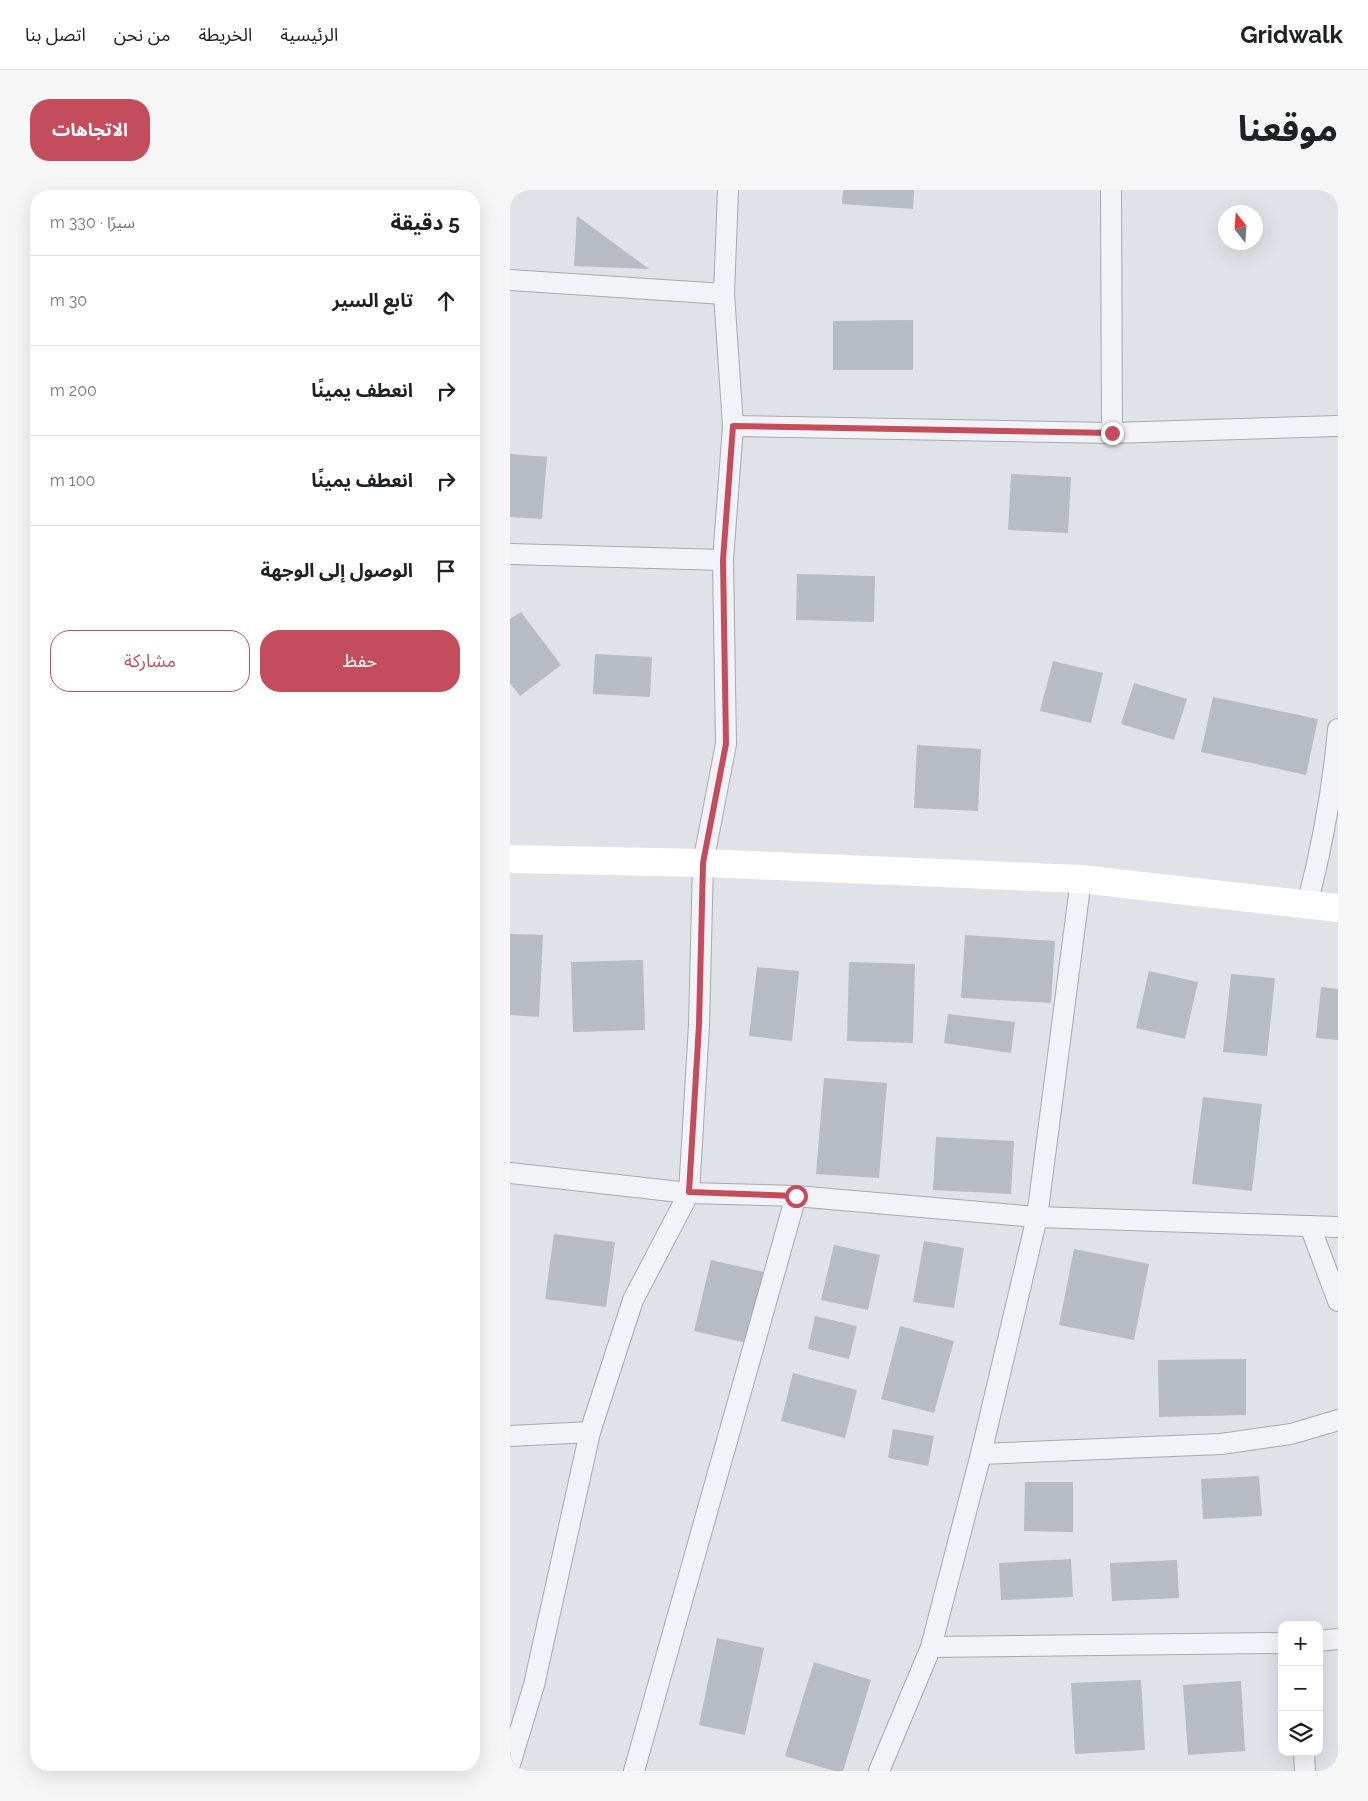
<!DOCTYPE html>
<html lang="ar">
<head>
<meta charset="utf-8">
<style>
	:root { --surface:#fff; --page:#f6f6f6; --text:#202124; --muted:#757577; --line:#e0e0e0; --accent:#c34d5d }
	body { margin:0; font-family:Raleway,"Noto Sans Arabic",sans-serif; background:var(--page); color:var(--text); direction:rtl }
	.controls { position:absolute; right:15px; bottom:15px; display:grid; overflow:hidden; border-radius:10px; box-shadow:0 5px 20px #0002 }
	.controls button { width:45px; height:45px; display:grid; place-items:center; padding:0; border:0; border-bottom:1px solid var(--line); background:var(--surface); color:var(--text); font:25px sans-serif }
	.compass { position:absolute; left:708px; top:15px; width:45px; height:45px; border-radius:50%; background:var(--surface); box-shadow:0 5px 20px #0002; rotate:343deg }
	.stop { position:absolute; width:15px; height:15px; margin:-11px; border:4px solid #c34d5d; border-radius:50%; background:#fff }
	.stop.end { background:#c34d5d; border-color:#fff; box-shadow:0 1px 5px #0008 }
	.list { margin:0; padding:0; list-style:none }
	h2 { display:flex; justify-content:space-between; align-items:center; height:65px; margin:0; padding:0 20px; font-size:21px }
	h2 small { font-size:16px; font-weight:400; color:var(--muted) }
	.list li { display:grid; grid-template-columns:32px 1fr auto; gap:15px; align-items:center; box-sizing:border-box; height:90px; padding:0 20px; border-top:1px solid var(--line) }
	.list b { display:block; font-size:19px; white-space:nowrap }
	.list em { font-size:16px; font-style:normal; color:var(--muted) }
	.actions { display:flex; gap:10px; padding:15px 20px }
	.actions a { flex:1; padding:11px 0; border:1px solid var(--accent); border-radius:20px; text-align:center; font-size:18px; color:var(--accent) }
	.actions .main { background:var(--accent); color:#fff }
	.icon { flex:none; width:28px; height:28px; fill:none; stroke:currentColor; stroke-width:2; stroke-linecap:round; stroke-linejoin:round }
	.map { position:relative; flex:none; width:828px; height:1581px; overflow:hidden; direction:ltr; border-radius:20px }
	header { display:flex; align-items:center; gap:30px; box-sizing:border-box; height:70px; padding:0 25px; background:var(--surface); border-bottom:1px solid var(--line) }
	header strong { font-size:24px }
	nav { display:flex; gap:28px; margin-inline-start:auto; font-size:18px }
	.intro { display:flex; align-items:center; justify-content:space-between; box-sizing:border-box; height:120px; padding:0 30px }
	h1 { margin:0; font-size:35px }
	.button { padding:12px 22px; border-radius:20px; background:var(--accent); color:#fff; font-size:18px; font-weight:700 }
	main { display:flex; gap:30px; padding:0 30px }
	aside { flex:1; background:var(--surface); border-radius:20px; box-shadow:0 5px 20px #0002 }
	.map>svg:first-child { display:block }
</style>
</head>
<body>
<header>
<strong>Gridwalk</strong>
<nav><a>الرئيسية</a><a>الخريطة</a><a>من نحن</a><a>اتصل بنا</a></nav>
</header>
<div class="intro"><h1>موقعنا</h1><a class="button">الاتجاهات</a></div>
<main>
<div class="map">
<svg width="828" height="1581" viewBox="0 0 828 1581">
	<rect width="100%" height="100%" fill="#dfe2e7"/>
	<g fill="#b7bbc3">
		<path d="M 333,0 L 404,0 L 403,19 L 332,14 Z"/>
		<path d="M 67,26 L 139,79 L 64,76 Z"/>
		<path d="M 403,130 L 403,180 L 323,180 L 323,131 Z"/>
		<path d="M 0,264 L 37,267 L 32,329 L 0,327 Z"/>
		<path d="M 501,284 L 561,287 L 558,343 L 498,340 Z"/>
		<path d="M 287,384 L 365,386 L 364,432 L 286,430 Z"/>
		<path d="M 11,422 L 51,475 L 10,506 L 0,493 L 0,429 Z"/>
		<path d="M 85,464 L 142,467 L 140,507 L 83,504 Z"/>
		<path d="M 543,471 L 593,483 L 581,533 L 530,521 Z"/>
		<path d="M 624,493 L 677,509 L 664,550 L 611,534 Z"/>
		<path d="M 703,507 L 808,529 L 796,585 L 691,562 Z"/>
		<path d="M 407,555 L 471,559 L 468,621 L 404,618 Z"/>
		<path d="M 0,744 L 33,745 L 29,827 L 0,825 Z"/>
		<path d="M 455,745 L 545,751 L 541,813 L 451,808 Z"/>
		<path d="M 133,770 L 135,840 L 63,842 L 61,772 Z"/>
		<path d="M 339,772 L 405,774 L 403,853 L 337,851 Z"/>
		<path d="M 247,777 L 289,781 L 282,851 L 239,846 Z"/>
		<path d="M 639,781 L 688,792 L 675,849 L 626,838 Z"/>
		<path d="M 721,784 L 765,788 L 757,866 L 713,862 Z"/>
		<path d="M 811,797 L 828,799 L 828,850 L 806,848 Z"/>
		<path d="M 438,824 L 505,832 L 501,863 L 434,853 Z"/>
		<path d="M 314,888 L 377,893 L 369,988 L 306,984 Z"/>
		<path d="M 693,907 L 752,914 L 742,1001 L 682,994 Z"/>
		<path d="M 426,947 L 504,951 L 501,1004 L 423,1000 Z"/>
		<path d="M 44,1044 L 105,1052 L 96,1117 L 35,1109 Z"/>
		<path d="M 414,1051 L 454,1058 L 444,1118 L 403,1112 Z"/>
		<path d="M 324,1055 L 370,1065 L 358,1120 L 311,1110 Z"/>
		<path d="M 564,1059 L 639,1074 L 624,1150 L 549,1135 Z"/>
		<path d="M 201,1070 L 258,1083 L 241,1154 L 184,1141 Z"/>
		<path d="M 305,1126 L 347,1136 L 339,1169 L 298,1159 Z"/>
		<path d="M 390,1136 L 444,1151 L 424,1223 L 371,1209 Z"/>
		<path d="M 736,1169 L 736,1225 L 649,1227 L 648,1170 Z"/>
		<path d="M 283,1183 L 347,1200 L 335,1248 L 271,1231 Z"/>
		<path d="M 383,1239 L 424,1246 L 418,1276 L 378,1268 Z"/>
		<path d="M 749,1286 L 752,1326 L 693,1329 L 691,1289 Z"/>
		<path d="M 515,1292 L 563,1292 L 563,1342 L 514,1341 Z"/>
		<path d="M 561,1369 L 563,1407 L 491,1410 L 489,1373 Z"/>
		<path d="M 667,1370 L 669,1408 L 602,1411 L 600,1373 Z"/>
		<path d="M 207,1448 L 254,1458 L 235,1545 L 189,1535 Z"/>
		<path d="M 304,1472 L 361,1490 L 333,1581 L 324,1581 L 275,1566 Z"/>
		<path d="M 631,1490 L 635,1560 L 565,1564 L 561,1493 Z"/>
		<path d="M 731,1491 L 735,1561 L 678,1565 L 673,1495 Z"/>
	</g>
	<g fill="none" stroke-linecap="round" stroke-linejoin="round">
		<defs>
			<g id="minor">
				<path d="M 601,0 L 602,243"/>
				<path d="M 0,90 L 214,104"/>
				<path d="M 223,236 L 602,243 L 828,236"/>
				<path d="M 0,364 L 213,370"/>
				<path d="M 797,715 C 812,657 823,599 828,539"/>
				<path d="M 0,983 L 179,1003 L 286,1006 L 527,1027 L 828,1037"/>
				<path d="M 800,1036 L 828,1111"/>
				<path d="M 0,1246 L 80,1242"/>
				<path d="M 471,1264 L 711,1254 L 781,1244 L 828,1230"/>
				<path d="M 809,1451 L 828,1449"/>
				<path d="M 421,1457 L 772,1453"/>
				<path d="M 794,1562 L 795,1581"/>
				<path d="M 0,1574 L 24,1495 L 80,1242 L 123,1110 L 179,1003 L 189,835 L 193,673 L 216,554 L 213,370 L 223,236 L 214,104 L 218,0"/>
				<path d="M 124,1581 L 286,1006"/>
				<path d="M 369,1581 L 421,1457 L 471,1264 L 527,1027 L 571,689"/>
			</g>
		</defs>
		<use href="#minor" stroke="#a5a9b1" stroke-width="22"/>
		<use href="#minor" stroke="#f1f3f6" stroke-width="20"/>
		<path stroke="#fff" stroke-width="28" d="M 0,669 L 193,673 L 571,689 L 828,718"/>
	</g>
	<g fill="none" stroke-linecap="round" stroke-linejoin="round">
		<path stroke="#c34d5d" stroke-width="6" d="M 286,1006 L 179,1002 L 189,835 L 193,673 L 216,554 L 213,370 L 223,236 L 602,243"/>
	</g>
</svg>
<div class="controls">
<button>+</button>
<button>−</button>
<button><svg class="icon" aria-label="layers" viewBox="0 0 24 24"><path d="M12 4l9 5-9 5-9-5zM3 14l9 5 9-5"/></svg></button>
</div>
<svg class="compass" viewBox="-18 -18 36 36"><path d="M0-13l5 13h-10z" fill="#e53935"/><path d="M0 13l5-13h-10z" fill="#757577"/></svg>
<div class="stop" style="left:286px;top:1006px"></div>
<div class="stop end" style="left:602px;top:243px"></div>
</div>
<aside>
<h2>5 دقيقة<small>سيرًا · 330 m</small></h2>
<ul class="list">
<li><svg class="icon" aria-label="ahead" viewBox="0 0 24 24"><path d="M12 20V5M6 11l6-6 6 6"/></svg><div><b>تابع السير</b></div><em>30 m</em></li>
<li><svg class="icon" aria-label="right" viewBox="0 0 24 24"><path d="M7 20v-9h11M14 6l5 5-5 5"/></svg><div><b>انعطف يمينًا</b></div><em>200 m</em></li>
<li><svg class="icon" aria-label="right" viewBox="0 0 24 24"><path d="M7 20v-9h11M14 6l5 5-5 5"/></svg><div><b>انعطف يمينًا</b></div><em>100 m</em></li>
<li><svg class="icon" aria-label="arrive" viewBox="0 0 24 24"><path d="M6 21V4h12l-3 4 3 4H6"/></svg><div><b>الوصول إلى الوجهة</b></div></li>
</ul>
<div class="actions"><a class="main">حفظ</a><a>مشاركة</a></div>
</aside>
</main>
</body>
</html>
